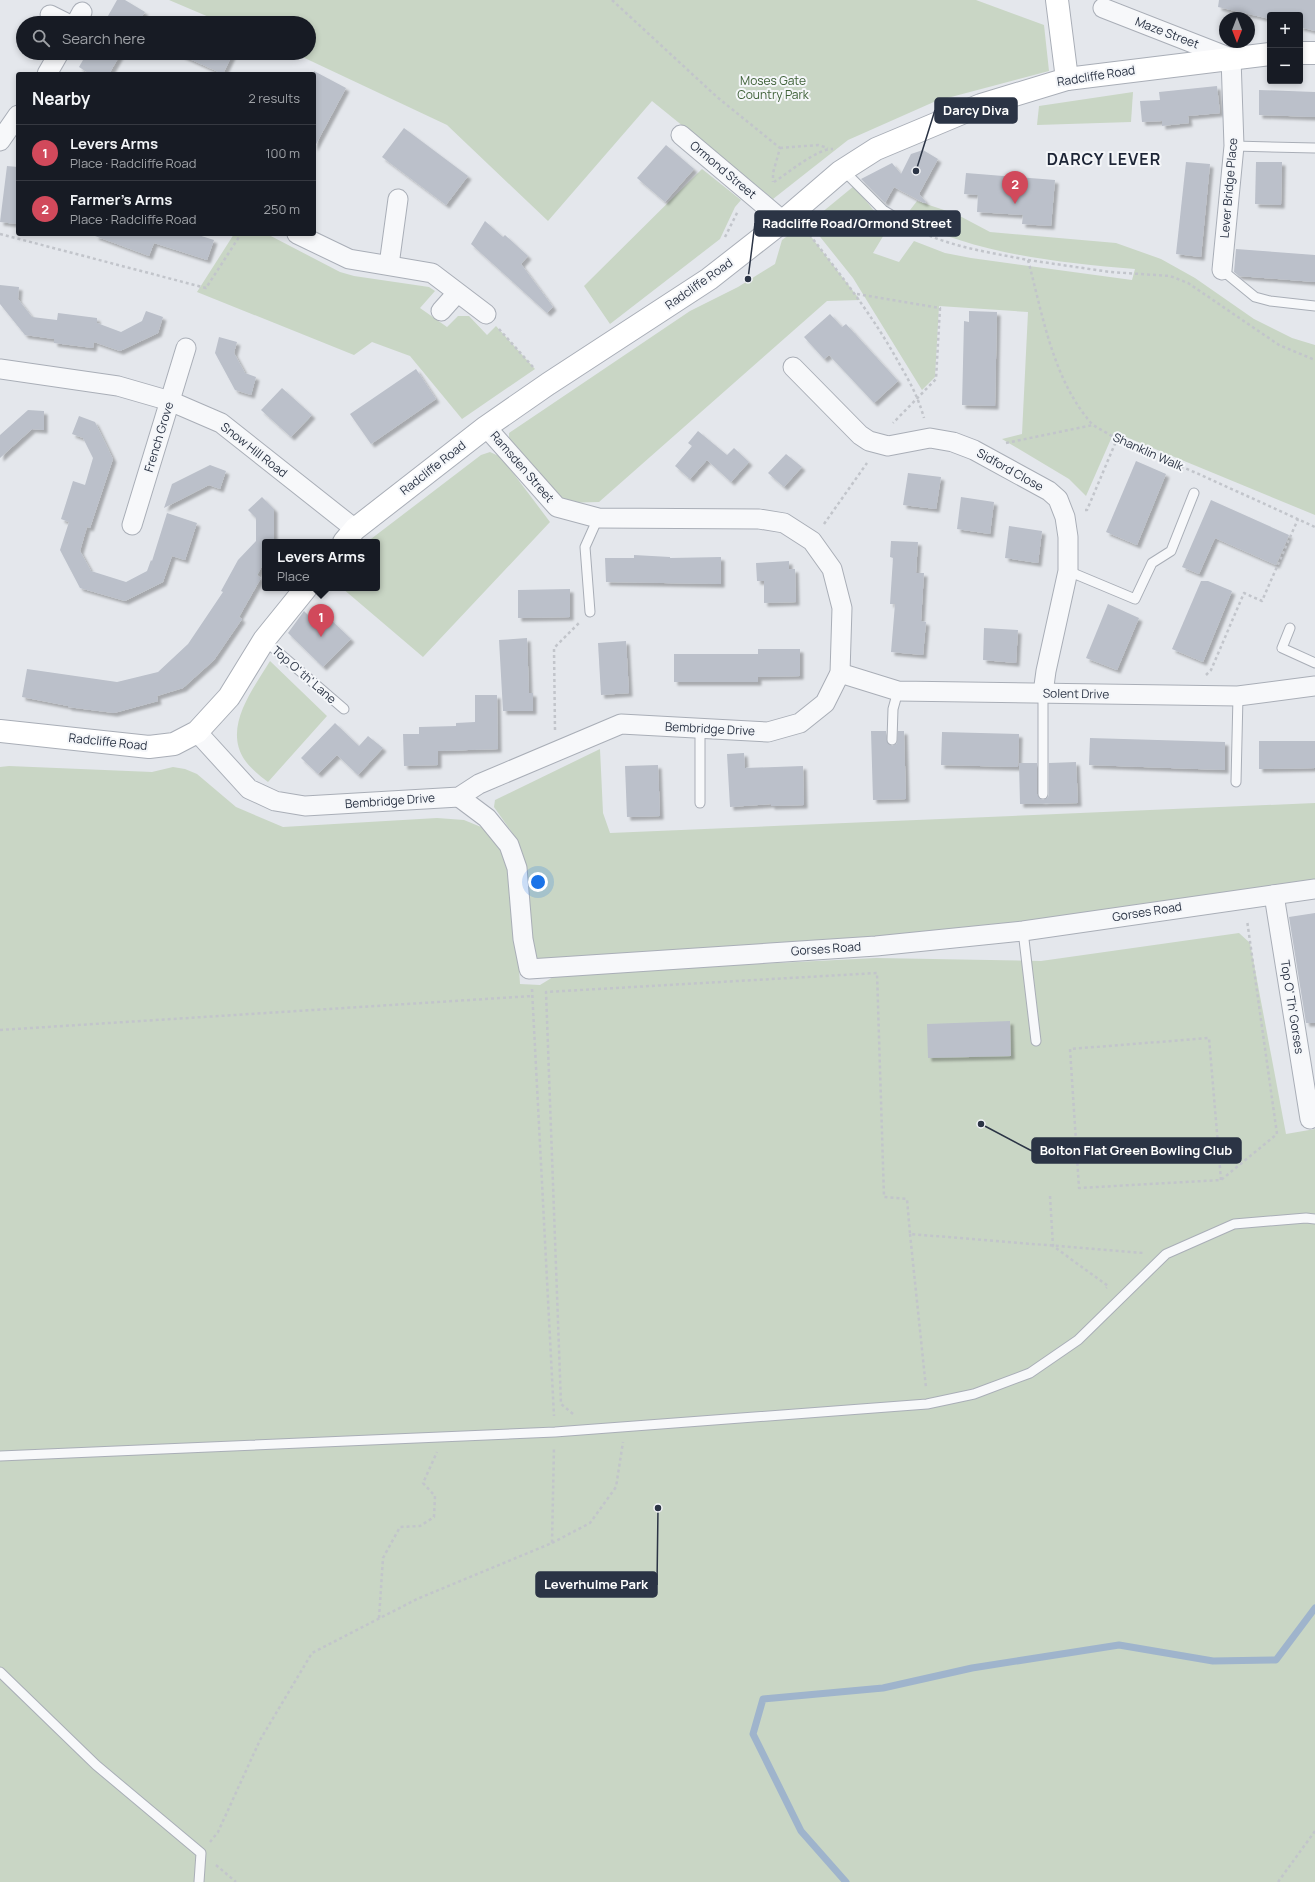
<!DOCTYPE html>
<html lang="en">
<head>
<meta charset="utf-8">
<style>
	:root { --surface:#171b24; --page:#20242c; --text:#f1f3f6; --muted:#9ea1a6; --line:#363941; --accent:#d1495b }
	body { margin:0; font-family:Manrope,sans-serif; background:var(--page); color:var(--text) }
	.controls { position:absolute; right:12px; top:12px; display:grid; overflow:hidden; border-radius:4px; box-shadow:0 2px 6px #0003 }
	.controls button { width:36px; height:36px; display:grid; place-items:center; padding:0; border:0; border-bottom:1px solid var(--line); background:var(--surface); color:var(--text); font:20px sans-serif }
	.compass { position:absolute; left:1219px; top:12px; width:36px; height:36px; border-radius:50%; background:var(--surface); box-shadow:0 2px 6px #0003; rotate:180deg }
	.you { position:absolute; left:538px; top:882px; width:14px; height:14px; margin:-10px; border:3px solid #fff; border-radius:50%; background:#1a73e8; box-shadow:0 0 0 6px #1a73e833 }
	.badge { display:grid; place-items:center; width:26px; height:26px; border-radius:50%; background:var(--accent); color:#fff; font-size:13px; font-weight:700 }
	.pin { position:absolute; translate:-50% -33px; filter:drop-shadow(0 1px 2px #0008) }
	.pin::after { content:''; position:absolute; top:21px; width:14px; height:12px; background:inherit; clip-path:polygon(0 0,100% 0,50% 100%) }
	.popup { position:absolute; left:262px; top:539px; width:118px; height:52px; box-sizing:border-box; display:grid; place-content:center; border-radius:4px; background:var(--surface); filter:drop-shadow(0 1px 3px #0005); font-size:13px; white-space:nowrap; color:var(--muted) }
	.popup b { font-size:15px; color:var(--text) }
	.popup::after { content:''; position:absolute; left:50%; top:100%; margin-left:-8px; border:8px solid transparent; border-top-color:var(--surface) }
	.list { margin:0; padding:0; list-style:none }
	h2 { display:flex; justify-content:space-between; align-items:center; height:52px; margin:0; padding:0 16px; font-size:17px }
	h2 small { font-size:13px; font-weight:400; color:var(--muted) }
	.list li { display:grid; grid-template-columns:26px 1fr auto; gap:12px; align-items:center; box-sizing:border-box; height:56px; padding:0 16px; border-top:1px solid var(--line) }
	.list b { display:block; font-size:15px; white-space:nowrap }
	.list p { margin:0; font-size:13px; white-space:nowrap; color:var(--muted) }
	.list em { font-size:13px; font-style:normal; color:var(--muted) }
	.icon { flex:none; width:22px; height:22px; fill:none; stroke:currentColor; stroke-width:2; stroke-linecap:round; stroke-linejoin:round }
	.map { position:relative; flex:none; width:1315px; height:1882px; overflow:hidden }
	.search { position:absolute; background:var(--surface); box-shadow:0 2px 6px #0003; left:16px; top:16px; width:300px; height:44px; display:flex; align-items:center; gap:10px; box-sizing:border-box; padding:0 14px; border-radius:22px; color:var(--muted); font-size:15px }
	.panel { position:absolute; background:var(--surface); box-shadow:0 2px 6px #0003; left:16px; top:72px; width:300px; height:164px; border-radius:4px }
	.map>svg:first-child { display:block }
</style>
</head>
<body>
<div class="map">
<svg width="1315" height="1882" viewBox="0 0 1315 1882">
	<defs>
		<filter id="shadow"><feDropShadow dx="3.5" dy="3.5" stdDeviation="1" flood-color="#0004"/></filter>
	</defs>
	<rect width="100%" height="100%" fill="#e4e7ec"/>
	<g fill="#c9d6c5">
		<path d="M 169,0 L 976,0 L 1044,25 L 1049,71 L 936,101 L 848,140 L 773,199 L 652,101 L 548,221 L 447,125 L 294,53 L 309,53 L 309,23 L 223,23 Z"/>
		<path d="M 1133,92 L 1131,122 L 1037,125 L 1039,106 Z"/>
		<path d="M 702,169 L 741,200 L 735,207 L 720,239 L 610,324 L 584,286 Z"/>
		<path d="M 854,186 L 888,228 L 873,253 L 899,262 L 914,241 L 945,253 L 971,258 L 1132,280 L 1135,269 C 1057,263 974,253 904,218 L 917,201 L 956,214 L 990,232 L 1116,243 L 1161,259 L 1195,278 L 1254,319 L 1292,338 L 1315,345 L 1315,515 L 1114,432 L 1086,496 L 1069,479 L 1002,439 L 1022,434 L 1028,312 L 939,306 L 935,377 L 922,390 L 853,278 L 809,223 Z"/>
		<path d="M 802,225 L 860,300 L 827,301 L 599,502 L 562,503 L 509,441 L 509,433 L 690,311 L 738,287 L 775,264 L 782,240 Z"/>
		<path d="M 234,234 L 267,234 L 340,272 L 354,276 L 429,287 L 435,291 L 420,308 L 447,327 L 458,316 L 469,316 L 487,335 L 496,326 L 535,369 L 462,419 L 410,356 L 372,342 L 354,355 L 197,292 Z"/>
		<path d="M 490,452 L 501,457 L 550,522 L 423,657 L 342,588 L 377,588 L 377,542 L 367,542 L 481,455 Z"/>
		<path d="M 270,661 L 327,716 L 268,782 C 259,775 250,768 244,759 C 223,726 254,688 270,661 Z"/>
		<path d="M 600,749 L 603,813 L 610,833 L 1315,803 L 1315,889 L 876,946 L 533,961 L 525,877 L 518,841 L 494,807 L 495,800 Z"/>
		<path d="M 9,766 L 152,772 L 173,767 L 185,769 L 197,774 L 236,807 L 283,827 L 437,818 L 464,820 L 486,829 L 504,848 L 513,878 L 520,984 L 540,985 L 558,974 L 876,958 L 1041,961 L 1239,933 L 1250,943 L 1286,1134 L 1315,1129 L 1315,1882 L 0,1882 L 0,767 Z"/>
	</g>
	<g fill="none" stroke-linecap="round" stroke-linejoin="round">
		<path stroke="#9fb4cc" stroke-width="7" d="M 846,1882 L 801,1831 L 753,1734 L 763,1699 L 883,1688 L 972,1668 L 1119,1645 L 1213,1661 L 1276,1660 L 1315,1608"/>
	</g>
	<g fill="#bbc0ca" filter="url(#shadow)">
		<path d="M 117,0 L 125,0 L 145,12 L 138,23 L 104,23 Z"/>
		<path d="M 1219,0 L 1315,0 L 1315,31 L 1300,27 L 1300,15 L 1270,15 L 1270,19 L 1218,7 Z"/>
		<path d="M 87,53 L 116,53 L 120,55 L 109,74 L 90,74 L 79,67 Z"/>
		<path d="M 176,53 L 233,53 L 223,74 Z"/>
		<path d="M 314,71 L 346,88 L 314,148 Z"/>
		<path d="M 1217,86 L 1220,113 L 1188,116 L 1189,123 L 1162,126 L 1162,121 L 1142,122 L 1140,101 L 1160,100 L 1159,92 Z"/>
		<path d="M 1259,90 L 1315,92 L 1315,117 L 1259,115 Z"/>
		<path d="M 404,128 L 468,176 L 446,205 L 382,157 Z"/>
		<path d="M 666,145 L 694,169 L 665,202 L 637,178 Z"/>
		<path d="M 923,150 L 938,159 L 919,194 L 926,202 L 924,203 L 894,187 L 885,203 L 861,179 L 892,163 L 901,174 L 911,154 Z"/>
		<path d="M 1186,162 L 1210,164 L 1201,257 L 1176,254 Z"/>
		<path d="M 1256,162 L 1282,162 L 1281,205 L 1255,204 Z"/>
		<path d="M 7,166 L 18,167 L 17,224 L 0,222 Z"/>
		<path d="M 966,173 L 1055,180 L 1051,226 L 1022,224 L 1023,215 L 977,212 L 978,195 L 964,194 Z"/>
		<path d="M 485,221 L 503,237 L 505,235 L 528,256 L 521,264 L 553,307 L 547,313 L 471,244 Z"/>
		<path d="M 96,234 L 195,234 L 214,240 L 207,260 L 154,243 L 149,256 L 95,236 Z"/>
		<path d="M 1236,249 L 1315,255 L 1315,282 L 1239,276 L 1234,272 Z"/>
		<path d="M 0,285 L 19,287 L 18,299 L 32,317 L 57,320 L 58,313 L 97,318 L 97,323 L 121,332 L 142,321 L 146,311 L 163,317 L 158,333 L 120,351 L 94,342 L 93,348 L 54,343 L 54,339 L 25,335 L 0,304 Z"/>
		<path d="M 969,311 L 997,312 L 995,406 L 962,405 L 964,321 L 969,322 Z"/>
		<path d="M 830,314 L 842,327 L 846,324 L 898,381 L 874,403 L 829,355 L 824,359 L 804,337 Z"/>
		<path d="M 219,337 L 237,342 L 234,353 L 245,373 L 256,377 L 251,395 L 235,390 L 215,353 Z"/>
		<path d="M 416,369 L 436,399 L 371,444 L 350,414 Z"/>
		<path d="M 282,388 L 312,415 L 291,437 L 261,410 Z"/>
		<path d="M 28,410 L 44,411 L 44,430 L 32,429 L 0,458 L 0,435 Z"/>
		<path d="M 79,416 L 95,422 L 113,459 L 90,528 L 87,527 L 80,551 L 91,571 L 126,582 L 147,571 L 151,560 L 152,561 L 167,513 L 197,523 L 185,560 L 172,556 L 163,582 L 125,601 L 80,588 L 60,550 L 69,522 L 61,519 L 73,481 L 85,485 L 93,458 L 83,438 L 72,434 Z"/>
		<path d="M 698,431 L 727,455 L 734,448 L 749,462 L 731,482 L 707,460 L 690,479 L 675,466 L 692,446 L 688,443 Z"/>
		<path d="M 786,454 L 802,467 L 784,487 L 768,473 Z"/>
		<path d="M 1136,461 L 1166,474 L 1137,545 L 1106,532 Z"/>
		<path d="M 210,465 L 226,471 L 220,489 L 209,485 L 164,508 L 172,484 Z"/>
		<path d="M 908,473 L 941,477 L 936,509 L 903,505 Z"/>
		<path d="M 262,497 L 274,509 L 274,542 L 265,542 L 265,561 L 257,575 L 261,578 L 239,617 L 242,619 L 214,660 L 183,688 L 157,696 L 158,701 L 114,713 L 68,707 L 68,706 L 22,697 L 27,669 L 117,682 L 158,672 L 188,644 L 223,592 L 221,591 L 238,560 L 256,541 L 256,518 L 248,510 Z"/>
		<path d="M 961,497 L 994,502 L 990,534 L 957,529 Z"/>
		<path d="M 1211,500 L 1289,535 L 1276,565 L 1215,538 L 1199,574 L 1182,567 Z"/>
		<path d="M 1009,526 L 1042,531 L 1038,563 L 1005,558 Z"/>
		<path d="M 891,541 L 918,542 L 916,573 L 924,573 L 921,621 L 926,622 L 923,655 L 891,652 L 895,604 L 890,604 L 893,558 L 890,557 Z"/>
		<path d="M 634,555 L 670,557 L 670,558 L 721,557 L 721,584 L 606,582 L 605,558 L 634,558 Z"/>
		<path d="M 789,561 L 789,569 L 795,569 L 796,602 L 764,603 L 764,581 L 757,581 L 756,563 Z"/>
		<path d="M 1201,581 L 1208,581 L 1232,591 L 1203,662 L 1172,649 Z"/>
		<path d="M 570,589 L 570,617 L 518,618 L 518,590 Z"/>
		<path d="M 1108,604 L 1139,618 L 1117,670 L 1086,658 Z"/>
		<path d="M 304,611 L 320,627 L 329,618 L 351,639 L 323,667 L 288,633 Z"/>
		<path d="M 984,628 L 1018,630 L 1016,663 L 983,660 Z"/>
		<path d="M 527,638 L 529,693 L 533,693 L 533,711 L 503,711 L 499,640 Z"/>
		<path d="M 626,641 L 629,693 L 601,695 L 598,643 Z"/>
		<path d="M 758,649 L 800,649 L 800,676 L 758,677 L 758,682 L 674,682 L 674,654 L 758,654 Z"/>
		<path d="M 475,695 L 497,695 L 498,749 L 438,751 L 438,765 L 404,766 L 403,734 L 419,734 L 419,727 L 456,726 L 456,723 L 475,722 Z"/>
		<path d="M 335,723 L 359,746 L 368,736 L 383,748 L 358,775 L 337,755 L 318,774 L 301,758 Z"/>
		<path d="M 871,731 L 886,731 L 887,742 L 892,746 L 897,743 L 898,731 L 904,731 L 906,799 L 873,800 Z"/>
		<path d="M 942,732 L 1019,734 L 1018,767 L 941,765 Z"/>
		<path d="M 1090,738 L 1225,742 L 1225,770 L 1089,765 Z"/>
		<path d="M 1259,741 L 1315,741 L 1315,768 L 1259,769 Z"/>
		<path d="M 744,753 L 745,768 L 803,766 L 804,805 L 771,806 L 771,804 L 730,807 L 727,754 Z"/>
		<path d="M 1076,762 L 1078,803 L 1020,804 L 1019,763 L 1037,763 L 1037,794 L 1040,799 L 1043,800 L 1048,797 L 1049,794 L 1049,763 Z"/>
		<path d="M 658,765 L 660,816 L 627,817 L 625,766 Z"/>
		<path d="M 1315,913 L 1315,1023 L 1306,1023 L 1289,917 Z"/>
		<path d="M 1010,1021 L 1011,1056 L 928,1058 L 927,1024 Z"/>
	</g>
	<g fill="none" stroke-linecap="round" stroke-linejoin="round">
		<defs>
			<g id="lane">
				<path d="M 1234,146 L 1315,148"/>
				<path d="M 843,170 L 883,210 L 901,221"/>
				<path d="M 1222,270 L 1255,297 L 1270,301 L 1315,306"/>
				<path d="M 1068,571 L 1135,599 L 1152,563 L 1171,551 L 1194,493"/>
				<path d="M 590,612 L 585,547 L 598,518"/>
				<path d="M 1290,628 L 1282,648 L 1315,663"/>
				<path d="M 264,640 L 344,709"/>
				<path d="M 1043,693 L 1043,794"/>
				<path d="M 892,740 L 893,709 L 898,691"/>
				<path d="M 1236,782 L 1238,696"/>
				<path d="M 700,803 L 700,728"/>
				<path d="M 1023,931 L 1036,1041"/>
				<path d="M 0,1456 L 555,1432 L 927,1404 L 974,1394 L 1030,1373 L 1078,1340 L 1166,1254 L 1234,1224 L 1306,1218 L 1315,1219"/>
				<path d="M 0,1672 L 96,1765 L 201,1853 L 199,1882"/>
			</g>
			<g id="street">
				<path d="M 1103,8 L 1231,58 L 1234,146 L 1222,270"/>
				<path d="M 50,15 L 66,23"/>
				<path d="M 76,23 L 82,12"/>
				<path d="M 47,74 L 59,53"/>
				<path d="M 681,135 L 783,221"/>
				<path d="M 0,141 L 18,115"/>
				<path d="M 297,234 L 349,259 L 432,273 L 486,314"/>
				<path d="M 389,265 L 398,199"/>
				<path d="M 441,311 L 457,293"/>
				<path d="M 793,367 L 860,435 L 869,441 L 888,446 L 930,438 L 953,442 L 974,450 L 1049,491 L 1058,499 L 1065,517 L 1068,537 L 1068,571 L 1046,671 L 1043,693"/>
				<path d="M 0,369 L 118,386 L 170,401 L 221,423 L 355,529"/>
				<path d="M 132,525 L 186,348"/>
				<path d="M 840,673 L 898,691 L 1238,696 L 1315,686"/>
				<path d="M 197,732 L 249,789 L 275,801 L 305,806 L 459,797 L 479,784 L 621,724 L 768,732 L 800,723 L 825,703 L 840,673 L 842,608 L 832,569 L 812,541 L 784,523 L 759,519 L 598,518 L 557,507 L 486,427"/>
				<path d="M 459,797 L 487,818 L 509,845 L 517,868 L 523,939 L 529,969 L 876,946 L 1023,931 L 1315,889"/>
				<path d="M 1274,895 L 1310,1119"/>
			</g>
			<g id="secondary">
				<path d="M 1057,0 L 1067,79"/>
				<path d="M 1300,53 L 1315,53"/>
				<path d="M 344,542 L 355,529 L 486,427 L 548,384 L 709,279 L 783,221 L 840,172 L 876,149 L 981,105 L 1067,79 L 1270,54"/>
				<path d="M 0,731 L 149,747 L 174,744 L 197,732 L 229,697 L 264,640 L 306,588"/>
			</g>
		</defs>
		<use href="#lane" stroke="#a9aeb7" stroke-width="11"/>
		<use href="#street" stroke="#a9aeb7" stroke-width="21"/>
		<use href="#secondary" stroke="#a9aeb7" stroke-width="24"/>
		<g stroke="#c2c5cb" stroke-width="2.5" stroke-dasharray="3 3" stroke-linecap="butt">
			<path d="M 612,0 L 717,97 L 780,148 L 773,173 L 773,182"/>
			<path d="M 780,148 L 818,145 L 828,148"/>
			<path d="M 774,182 C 788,173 818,148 833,149"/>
			<path d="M 913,228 C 949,247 988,252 1028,260 C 1043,316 1053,381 1093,425"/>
			<path d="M 806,230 C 840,274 874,317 900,365 C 911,384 918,397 924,418"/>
			<path d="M 0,234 L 206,288 L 241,234"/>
			<path d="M 725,237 L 738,211"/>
			<path d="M 1028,260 L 1110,272 L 1170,276 L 1188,283 L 1279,345 L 1315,360"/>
			<path d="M 857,294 L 940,308 L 936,379 L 893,423"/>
			<path d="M 499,329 L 533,367"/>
			<path d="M 1006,443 L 1093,425 L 1117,439 L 1201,475 L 1315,527"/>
			<path d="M 1085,510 L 1087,510 L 1117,439"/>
			<path d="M 824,524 L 867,463"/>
			<path d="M 1206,675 L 1211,670 L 1244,593 L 1262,601 L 1298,519"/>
			<path d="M 555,730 L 554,648 L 580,622"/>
			<path d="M 532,989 L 554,1416"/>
			<path d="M 0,1030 L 532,996"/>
			<path d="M 1221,1180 L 1209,1038 L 1070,1049 L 1079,1188 L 1221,1180 L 1277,1134 L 1247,920"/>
			<path d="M 1050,1196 L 1053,1246 L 1108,1286 L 1106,1288"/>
			<path d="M 910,1234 L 926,1388"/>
			<path d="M 573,1414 L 561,1404 L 546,992 L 877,973 L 884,1197 L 907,1199 L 910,1234 L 1144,1253"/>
			<path d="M 552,1543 L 590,1523 L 616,1487 L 623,1442"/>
			<path d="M 379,1618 L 383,1558 L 400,1527 L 420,1526 L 434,1517 L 435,1496 L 423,1483 L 437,1452"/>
			<path d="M 210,1842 L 218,1832 L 260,1740 L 312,1653 L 417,1599 L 552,1543 L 554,1447"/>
			<path d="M 216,1865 L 236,1882"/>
			<path d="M 1278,1882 L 1315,1831"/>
		</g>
		<use href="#lane" stroke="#f7f8fa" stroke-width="9"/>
		<use href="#street" stroke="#f7f8fa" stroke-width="19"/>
		<use href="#secondary" stroke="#fff" stroke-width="22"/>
	</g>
	<g text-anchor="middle" stroke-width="4" stroke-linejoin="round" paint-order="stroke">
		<g font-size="12" fill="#2b3445" stroke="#f4f6f9">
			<text transform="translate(1167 33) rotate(21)" y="4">Maze Street</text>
			<text transform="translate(1096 76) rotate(-9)" y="4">Radcliffe Road</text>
			<text transform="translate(723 170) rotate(40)" y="4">Ormond Street</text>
			<text transform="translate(1229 188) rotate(-85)" y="4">Lever Bridge Place</text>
			<text transform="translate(699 284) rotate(-35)" y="4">Radcliffe Road</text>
			<text transform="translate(159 437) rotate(-73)" y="4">French Grove</text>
			<text transform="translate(254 450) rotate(38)" y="4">Snow Hill Road</text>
			<text transform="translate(1148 452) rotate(24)" y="4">Shanklin Walk</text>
			<text transform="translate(522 467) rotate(49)" y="4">Ramsden Street</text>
			<text transform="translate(433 468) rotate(-38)" y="4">Radcliffe Road</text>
			<text transform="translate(1010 470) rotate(29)" y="4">Sidford Close</text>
			<text transform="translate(304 675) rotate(41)" y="4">Top O' th' Lane</text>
			<text transform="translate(1076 694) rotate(1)" y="4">Solent Drive</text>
			<text transform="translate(710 729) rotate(3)" y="4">Bembridge Drive</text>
			<text transform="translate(108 742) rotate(6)" y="4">Radcliffe Road</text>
			<text transform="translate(390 801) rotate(-4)" y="4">Bembridge Drive</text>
			<text transform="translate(1147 912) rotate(-9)" y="4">Gorses Road</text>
			<text transform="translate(826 949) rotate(-4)" y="4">Gorses Road</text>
			<text transform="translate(1292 1007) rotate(81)" y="4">Top O' Th' Gorses</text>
		</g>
		<g font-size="12" fill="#3f6138" stroke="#f4f6f9">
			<text x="773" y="85">Moses Gate<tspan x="773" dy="14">Country Park</tspan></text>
		</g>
		<g font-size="16" font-weight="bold" letter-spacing="1" fill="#1d2536" stroke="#f4f6f9">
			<text x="1104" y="165">DARCY LEVER</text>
		</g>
	</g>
	<path fill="none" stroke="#2b3445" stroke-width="1.5" d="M916 171L935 110M748 279L755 223M981 1124L1032 1151M658 1508L657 1585"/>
	<g fill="#2b3445" stroke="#f4f6f9" stroke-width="1.5">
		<circle cx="916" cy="171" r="4"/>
		<circle cx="748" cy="279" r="4"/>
		<circle cx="981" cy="1124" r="4"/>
		<circle cx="658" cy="1508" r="4"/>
	</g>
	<g fill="#2b3445" stroke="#2b3445" stroke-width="1.5">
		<rect x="935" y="98" width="82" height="25" rx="4"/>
		<rect x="755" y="211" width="205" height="25" rx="4"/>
		<rect x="1032" y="1138" width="209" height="25" rx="4"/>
		<rect x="536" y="1572" width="121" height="25" rx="4"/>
	</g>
	<g font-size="13" text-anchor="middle" font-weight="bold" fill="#fff">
		<text x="976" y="115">Darcy Diva</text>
		<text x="857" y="228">Radcliffe Road/Ormond Street</text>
		<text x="1136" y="1155">Bolton Flat Green Bowling Club</text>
		<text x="596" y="1589">Leverhulme Park</text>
	</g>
</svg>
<div class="controls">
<button>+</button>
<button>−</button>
</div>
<svg class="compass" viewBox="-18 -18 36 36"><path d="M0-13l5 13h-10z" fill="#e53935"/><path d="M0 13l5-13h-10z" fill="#9ea1a6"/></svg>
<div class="you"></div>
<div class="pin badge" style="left:321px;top:637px">1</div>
<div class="popup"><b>Levers Arms</b>Place</div>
<div class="pin badge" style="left:1015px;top:204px">2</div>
<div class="search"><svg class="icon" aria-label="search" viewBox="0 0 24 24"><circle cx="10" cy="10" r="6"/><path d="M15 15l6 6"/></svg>Search here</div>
<section class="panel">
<h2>Nearby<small>2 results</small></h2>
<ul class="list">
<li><span class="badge">1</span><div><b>Levers Arms</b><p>Place · Radcliffe Road</p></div><em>100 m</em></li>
<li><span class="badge">2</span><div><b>Farmer's Arms</b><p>Place · Radcliffe Road</p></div><em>250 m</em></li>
</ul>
</section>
</div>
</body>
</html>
